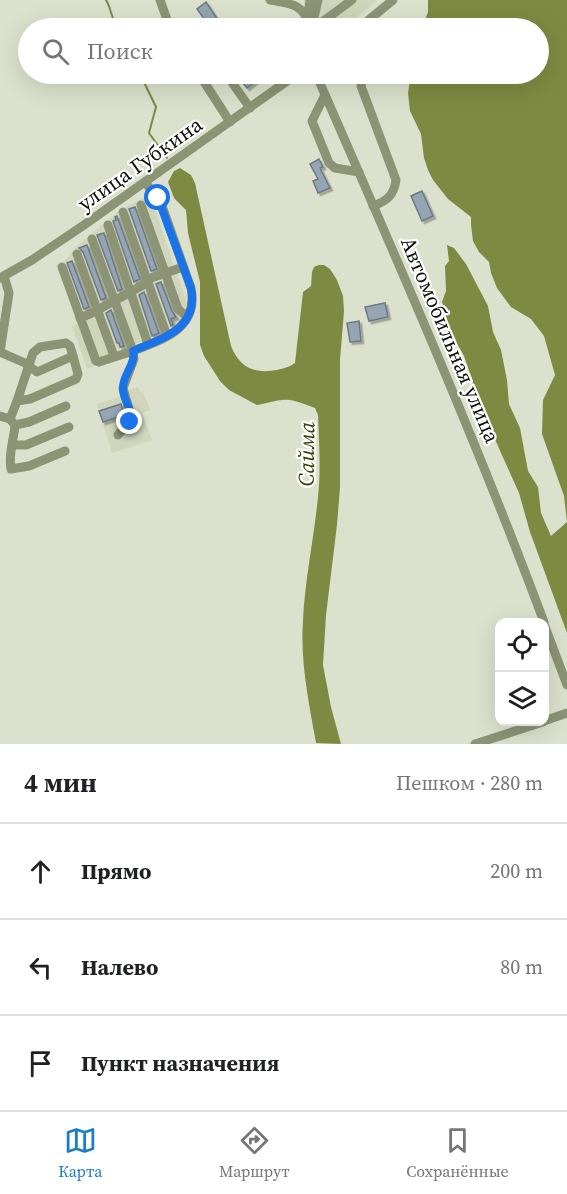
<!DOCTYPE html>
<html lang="ru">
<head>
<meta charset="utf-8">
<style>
	:root { --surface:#fff; --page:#f2f2f2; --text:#202124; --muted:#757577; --line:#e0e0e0; --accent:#1c7dc9 }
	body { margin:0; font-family:"Source Serif 4",serif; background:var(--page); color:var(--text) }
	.controls { position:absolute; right:18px; bottom:18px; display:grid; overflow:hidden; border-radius:12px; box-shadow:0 6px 24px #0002 }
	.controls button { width:54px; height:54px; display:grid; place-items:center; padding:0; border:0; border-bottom:2px solid var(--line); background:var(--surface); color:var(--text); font:30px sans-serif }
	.stop { position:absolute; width:18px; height:18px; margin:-14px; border:4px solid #1a73e8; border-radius:50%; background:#fff }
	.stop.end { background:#1a73e8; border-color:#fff; box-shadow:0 2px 6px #0008 }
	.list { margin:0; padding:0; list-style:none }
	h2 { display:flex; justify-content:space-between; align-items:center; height:78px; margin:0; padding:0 24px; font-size:26px }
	h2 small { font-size:20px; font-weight:400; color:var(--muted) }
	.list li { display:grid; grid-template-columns:39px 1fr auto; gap:18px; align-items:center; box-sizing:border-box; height:96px; padding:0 24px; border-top:2px solid var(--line) }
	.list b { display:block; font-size:22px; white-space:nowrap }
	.list em { font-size:20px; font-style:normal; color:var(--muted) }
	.icon { flex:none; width:33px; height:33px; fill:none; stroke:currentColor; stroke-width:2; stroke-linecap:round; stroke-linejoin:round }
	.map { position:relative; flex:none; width:567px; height:744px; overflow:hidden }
	.search { position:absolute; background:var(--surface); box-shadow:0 6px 24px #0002; left:18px; right:18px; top:18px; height:66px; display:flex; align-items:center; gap:15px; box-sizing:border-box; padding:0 21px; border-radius:33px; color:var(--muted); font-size:22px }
	.sheet { height:366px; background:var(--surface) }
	nav { display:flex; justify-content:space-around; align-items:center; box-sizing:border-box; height:84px; border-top:2px solid var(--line); background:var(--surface); font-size:16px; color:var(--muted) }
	nav a { display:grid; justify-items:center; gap:3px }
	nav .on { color:var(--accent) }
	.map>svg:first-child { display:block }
</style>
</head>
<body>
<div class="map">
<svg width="567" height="744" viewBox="0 0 567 744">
	<defs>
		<filter id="shadow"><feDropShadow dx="2.5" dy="2.5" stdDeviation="0" flood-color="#0004"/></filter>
	</defs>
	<rect width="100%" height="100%" fill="#dce1cd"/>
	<g fill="#d0d6bb">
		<path d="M 303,0 L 377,0 L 344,28 L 317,28 L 306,12 Z"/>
		<path d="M 150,195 L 188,306 L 176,329 L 119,350 L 121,356 L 87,369 L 72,326 L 77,324 L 60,267 L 75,248 L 121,209 Z"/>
		<path d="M 138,387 L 140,392 L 143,392 L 150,410 L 142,413 L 152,440 L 112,453 L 97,404 L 129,394 L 129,390 Z"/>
	</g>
	<g fill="#7e8a42">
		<path d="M 428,0 L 567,0 L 567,633 L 530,532 L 519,493 L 485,417 L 464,356 L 450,331 L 442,302 L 446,291 L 445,266 L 449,261 L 447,245 L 454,248 L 466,264 L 488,306 L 493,332 L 501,350 L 507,380 L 509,404 L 520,428 L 528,471 L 538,487 L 541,513 L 551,536 L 567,522 L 564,496 L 542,434 L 543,400 L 555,375 L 544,336 L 531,319 L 511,307 L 497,288 L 491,273 L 489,262 L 479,252 L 473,241 L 471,225 L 471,217 L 448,199 L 433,180 L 428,170 L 424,158 L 421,134 L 410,111 L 408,93 L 411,74 L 538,74 L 538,28 L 422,28 L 428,12 Z"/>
		<path d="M 180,168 L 191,175 L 195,183 L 231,346 C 240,368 254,374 277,370 C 284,368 290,367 295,363 L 303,292 L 311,286 L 312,272 L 314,267 L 319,265 L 324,265 L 330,269 L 337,280 L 343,296 L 344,311 L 340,360 L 340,487 L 337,525 L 326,615 L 323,665 L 331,707 L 341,744 L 316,743 C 309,703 300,662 303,620 C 305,579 314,538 318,497 C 321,470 319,442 318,415 L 315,408 C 284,396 287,399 257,405 L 229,390 L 220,381 L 204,356 L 200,345 L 200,282 L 188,233 L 186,210 L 174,198 L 168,182 L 174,171 Z"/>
	</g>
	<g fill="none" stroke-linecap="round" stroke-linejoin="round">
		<g stroke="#7e8a42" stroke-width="2">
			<path d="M 106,0 C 112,9 111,24 122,28"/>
			<path d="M 142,74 L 142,78 L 156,107 L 149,133 L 167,158"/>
		</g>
	</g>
	<g fill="#96a5b3" stroke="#6b7986" stroke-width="1.5" filter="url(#shadow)">
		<path d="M 206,2 L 218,20 L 209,26 L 197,9 Z"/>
		<path d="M 245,74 L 265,74 L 247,88 L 239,78 Z"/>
		<path d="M 319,159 L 323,167 L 320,168 L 330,188 L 318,193 L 313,181 L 318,179 L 310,164 Z"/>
		<path d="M 422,191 L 433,216 L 422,221 L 411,196 Z"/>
		<path d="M 135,207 L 157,269 L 151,271 L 129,209 Z"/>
		<path d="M 117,216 L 140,279 L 134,282 L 113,221 L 116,220 L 115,217 Z"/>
		<path d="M 104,233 L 122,289 L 118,291 L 97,235 Z"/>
		<path d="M 87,245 L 106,298 L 101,300 L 83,252 L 79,248 Z"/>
		<path d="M 72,261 L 89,307 L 84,309 L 67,263 Z"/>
		<path d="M 161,282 L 172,311 L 176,317 L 171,319 L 173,324 L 171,326 L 156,284 Z"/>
		<path d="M 144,292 L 159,333 L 152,336 L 139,295 Z"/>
		<path d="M 385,303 L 388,317 L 369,321 L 365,307 Z"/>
		<path d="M 111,310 L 124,346 L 120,347 L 119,343 L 117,343 L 106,313 Z"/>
		<path d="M 359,321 L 361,341 L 350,342 L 347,323 Z"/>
		<path d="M 121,404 L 124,415 L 103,422 L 99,411 Z"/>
	</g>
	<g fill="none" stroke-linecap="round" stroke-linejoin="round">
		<g stroke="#8d9375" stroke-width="9">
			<path d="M 160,0 L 170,28"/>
			<path d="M 270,0 C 294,4 302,4 312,28"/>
			<path d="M 308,17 L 310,0"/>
			<path d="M 312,26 L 318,0"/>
			<path d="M 314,28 L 352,0"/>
			<path d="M 359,28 L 393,0"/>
			<path d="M 199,74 L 230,122"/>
			<path d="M 226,74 L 250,108"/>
			<path d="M 316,74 C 395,255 475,437 544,622"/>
			<path d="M 363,74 L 361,86 L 396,180 C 394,195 387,201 373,206"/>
			<path d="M 325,95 L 312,121 L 329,163 L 335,168 L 359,172"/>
			<path d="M 141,205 L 178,309 L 187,317"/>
			<path d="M 123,212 L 167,336"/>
			<path d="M 108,225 L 148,344"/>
			<path d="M 77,254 L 114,356"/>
			<path d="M 62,267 L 96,361 L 99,362 L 133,351 L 92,239"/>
			<path d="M 0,278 L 32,260 L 84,225 L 297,74"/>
			<path d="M 80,318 L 92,313 L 145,284 L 151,278 L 183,267"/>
			<path d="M 0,352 L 25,363 L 37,372 L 73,356 L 78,374 L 76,379 L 30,399 L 17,401 L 10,419"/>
			<path d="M 0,352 L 9,293 L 4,276"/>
			<path d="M 17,401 L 33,353 L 40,347 L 66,343 L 70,346 L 73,356"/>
			<path d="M 0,416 L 10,419 L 15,425 C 14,440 8,454 11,469 L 29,466 L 65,451"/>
			<path d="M 15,425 L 29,422 L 66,406"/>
			<path d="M 118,435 L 132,419 L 123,388 L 134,359 L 133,351 C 163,339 199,329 191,288 L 161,203 L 145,182"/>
			<path d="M 14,445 L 26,445 L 69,427"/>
			<path d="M 544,624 L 567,685"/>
			<path d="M 544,721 L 567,713"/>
			<path d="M 475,744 L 543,722"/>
		</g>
	</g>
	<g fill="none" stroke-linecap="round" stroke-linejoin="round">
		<path stroke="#1a73e8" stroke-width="8" d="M 130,422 C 134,410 123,401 123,389 C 122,375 136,365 133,351 C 163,338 199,329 191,288 L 158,198"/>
	</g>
	<g text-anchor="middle" stroke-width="4.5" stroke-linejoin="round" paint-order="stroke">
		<g font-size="21" fill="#0c0d07" stroke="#fff">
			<text transform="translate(140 164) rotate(-35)" y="7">улица Губкина</text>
			<text transform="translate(450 340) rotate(67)" y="7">Автомобильная улица</text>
		</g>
		<g font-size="22" font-style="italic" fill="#383f06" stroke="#fff">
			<text transform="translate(306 454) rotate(-89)" y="8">Сайма</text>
		</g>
	</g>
</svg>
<div class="controls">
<button><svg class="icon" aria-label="locate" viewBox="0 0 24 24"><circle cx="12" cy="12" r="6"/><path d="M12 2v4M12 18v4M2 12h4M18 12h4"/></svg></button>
<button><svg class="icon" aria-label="layers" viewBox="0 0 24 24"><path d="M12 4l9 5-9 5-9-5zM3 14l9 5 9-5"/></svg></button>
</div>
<div class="stop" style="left:158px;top:198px"></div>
<div class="stop end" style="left:130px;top:422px"></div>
<div class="search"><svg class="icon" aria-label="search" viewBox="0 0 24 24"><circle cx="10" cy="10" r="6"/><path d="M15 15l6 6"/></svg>Поиск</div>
</div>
<section class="sheet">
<h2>4 мин<small>Пешком · 280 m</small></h2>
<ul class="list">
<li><svg class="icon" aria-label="ahead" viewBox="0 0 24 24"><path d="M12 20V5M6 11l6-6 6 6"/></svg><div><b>Прямо</b></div><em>200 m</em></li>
<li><svg class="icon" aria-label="left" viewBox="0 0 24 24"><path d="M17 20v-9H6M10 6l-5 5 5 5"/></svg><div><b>Налево</b></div><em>80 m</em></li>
<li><svg class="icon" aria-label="arrive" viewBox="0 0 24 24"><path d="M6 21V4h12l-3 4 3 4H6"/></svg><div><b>Пункт назначения</b></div></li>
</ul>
</section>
<nav>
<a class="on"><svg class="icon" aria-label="map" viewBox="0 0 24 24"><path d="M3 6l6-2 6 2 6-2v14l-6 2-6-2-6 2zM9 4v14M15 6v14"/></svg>Карта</a>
<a><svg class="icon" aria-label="directions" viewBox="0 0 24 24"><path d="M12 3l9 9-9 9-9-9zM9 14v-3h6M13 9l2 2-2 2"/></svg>Маршрут</a>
<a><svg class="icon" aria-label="saved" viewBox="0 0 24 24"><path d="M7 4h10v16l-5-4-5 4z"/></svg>Сохранённые</a>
</nav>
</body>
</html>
